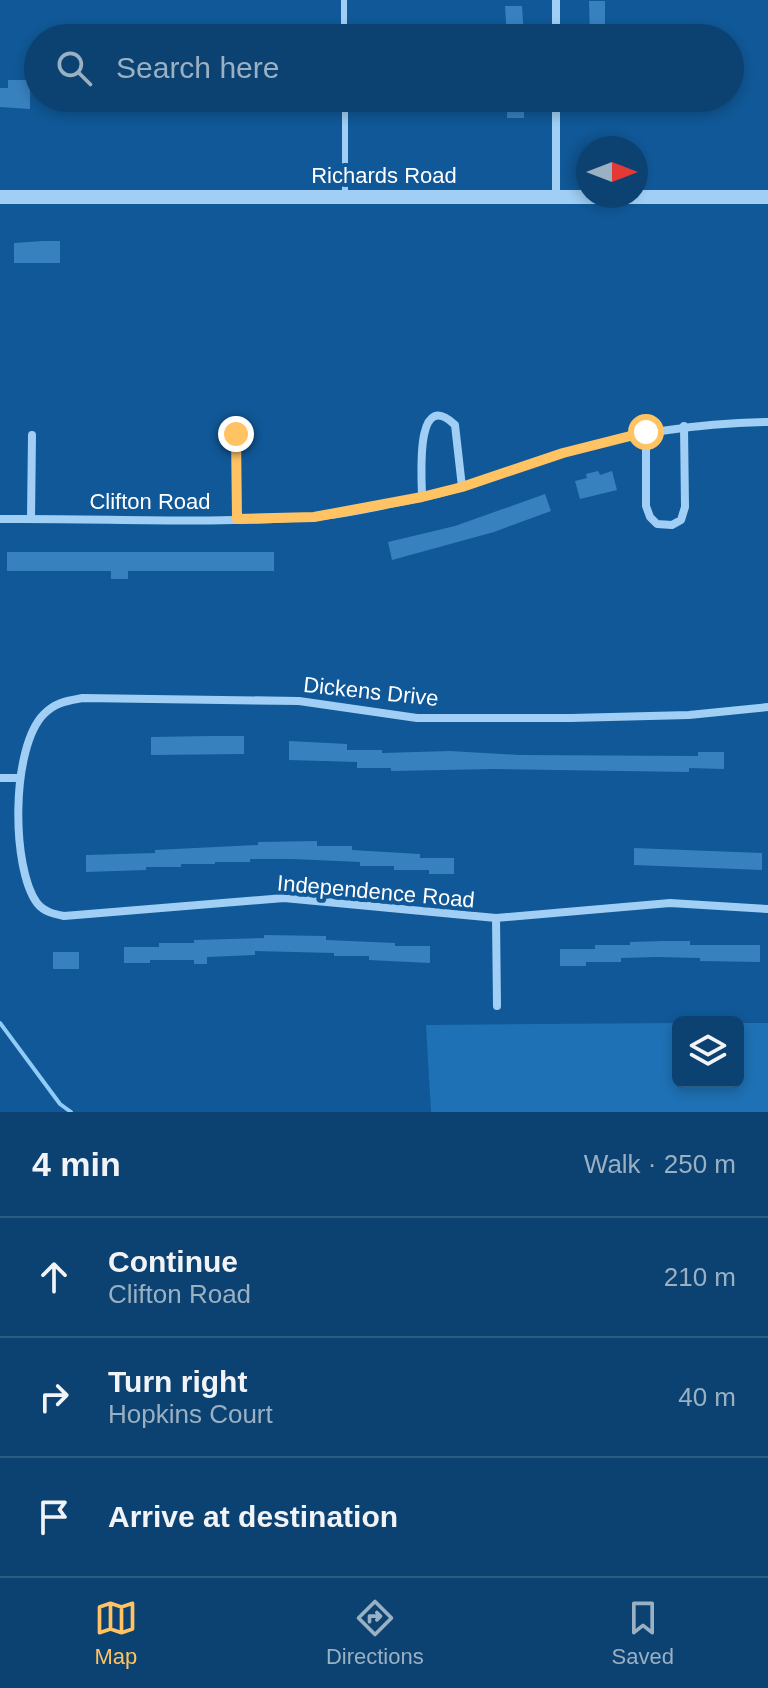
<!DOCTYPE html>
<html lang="en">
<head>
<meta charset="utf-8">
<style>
	:root { --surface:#0c4271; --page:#1a4d79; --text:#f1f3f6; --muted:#9ab0c3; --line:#2c5b84; --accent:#ffc363 }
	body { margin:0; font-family:Arial,sans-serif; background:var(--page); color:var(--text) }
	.controls { position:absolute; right:24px; bottom:24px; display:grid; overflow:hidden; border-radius:12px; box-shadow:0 4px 12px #0003 }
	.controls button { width:72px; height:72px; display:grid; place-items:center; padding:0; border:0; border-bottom:2px solid var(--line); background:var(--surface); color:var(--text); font:40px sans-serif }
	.compass { position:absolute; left:576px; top:136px; width:72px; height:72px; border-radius:50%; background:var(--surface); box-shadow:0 4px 12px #0003; rotate:90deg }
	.stop { position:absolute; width:24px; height:24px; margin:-18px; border:6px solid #ffc363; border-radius:50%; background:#fff }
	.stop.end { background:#ffc363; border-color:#fff; box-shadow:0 2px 8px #0008 }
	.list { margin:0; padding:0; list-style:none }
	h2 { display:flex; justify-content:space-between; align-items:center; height:104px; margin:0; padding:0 32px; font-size:34px }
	h2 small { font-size:26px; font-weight:400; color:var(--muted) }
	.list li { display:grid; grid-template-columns:52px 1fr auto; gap:24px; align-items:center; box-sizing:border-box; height:120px; padding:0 32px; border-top:2px solid var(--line) }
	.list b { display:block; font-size:30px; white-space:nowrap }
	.list p { margin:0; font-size:26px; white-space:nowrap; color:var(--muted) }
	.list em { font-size:26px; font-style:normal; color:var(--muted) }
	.icon { flex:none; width:44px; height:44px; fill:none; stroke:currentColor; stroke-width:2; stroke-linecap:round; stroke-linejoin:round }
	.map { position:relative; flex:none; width:768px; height:1112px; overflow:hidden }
	.search { position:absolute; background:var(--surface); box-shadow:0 4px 12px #0003; left:24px; right:24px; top:24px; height:88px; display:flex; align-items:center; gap:20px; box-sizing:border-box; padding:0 28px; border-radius:44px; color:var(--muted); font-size:30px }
	.sheet { height:464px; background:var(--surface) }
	nav { display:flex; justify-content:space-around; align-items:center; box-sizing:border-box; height:112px; border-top:2px solid var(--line); background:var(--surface); font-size:22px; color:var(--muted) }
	nav a { display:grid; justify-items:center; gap:4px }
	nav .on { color:var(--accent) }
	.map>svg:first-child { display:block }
</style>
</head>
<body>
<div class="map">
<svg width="768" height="1112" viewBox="0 0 768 1112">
	<rect width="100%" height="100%" fill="#105897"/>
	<path fill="#1e71b4" d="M 678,1023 L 678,1082 L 738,1082 L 738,1023 L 768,1023 L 768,1112 L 431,1112 L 426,1025 Z"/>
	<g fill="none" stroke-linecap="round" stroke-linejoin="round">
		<path stroke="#91cbf8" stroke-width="4" d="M 0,1023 L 60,1104 L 71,1112"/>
	</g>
	<g fill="#3881bf">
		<path d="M 589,1 L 605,1 L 605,38 L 590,38 Z"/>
		<path d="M 505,6 L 522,6 L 524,38 L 507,38 Z"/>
		<path d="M 8,80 L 30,80 L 30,109 L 0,107 L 0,88 L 8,88 Z"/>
		<rect x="507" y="98" width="17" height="20"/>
		<path d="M 43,241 L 60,241 L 60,263 L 14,263 L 14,243 Z"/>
		<path d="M 598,471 L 600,475 L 612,471 L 617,490 L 580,499 L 575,481 L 587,478 L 586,474 Z"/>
		<path d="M 545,494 L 551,511 L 494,532 L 392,560 L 388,542 L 455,526 Z"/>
		<path d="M 7,552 L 274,552 L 274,571 L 128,571 L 128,579 L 111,579 L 111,571 L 7,571 Z"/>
		<path d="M 210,736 L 244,736 L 244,754 L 151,755 L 151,737 Z"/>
		<path d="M 289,741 L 347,744 L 347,750 L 382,750 L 382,753 L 450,751 L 519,755 L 698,756 L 698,752 L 724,752 L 724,769 L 689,768 L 689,772 L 493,769 L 391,771 L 391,768 L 357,768 L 357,762 L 289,760 Z"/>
		<path d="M 317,841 L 317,846 L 352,846 L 352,850 L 420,854 L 420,858 L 454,858 L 454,874 L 429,874 L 429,870 L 394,870 L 394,866 L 360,866 L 360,862 L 292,859 L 250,859 L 250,862 L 215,862 L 215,864 L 181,864 L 181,867 L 146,867 L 146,870 L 86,872 L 86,855 L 155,853 L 155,850 L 258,845 L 258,842 Z"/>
		<path d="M 634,848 L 762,853 L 762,870 L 634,865 Z"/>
		<path d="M 264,935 L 326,936 L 326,940 L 395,943 L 395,946 L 430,946 L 430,963 L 369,960 L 369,956 L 334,956 L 334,953 L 255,951 L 255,955 L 207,957 L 207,964 L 194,964 L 194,960 L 150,960 L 150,963 L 124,963 L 124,947 L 159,947 L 159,943 L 194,943 L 194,940 L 264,938 Z"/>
		<path d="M 664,941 L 690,941 L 690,945 L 760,945 L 760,962 L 700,961 L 700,958 L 656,957 L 621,958 L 621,962 L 586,962 L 586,966 L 560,966 L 560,949 L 595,949 L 595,945 L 630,945 L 630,942 Z"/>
		<rect x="53" y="952" width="26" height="17"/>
	</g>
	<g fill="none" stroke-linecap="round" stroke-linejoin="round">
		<g stroke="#a0cef4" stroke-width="6">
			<path d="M 344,0 L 344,38"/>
			<path d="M 345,98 L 345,197"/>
		</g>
		<g stroke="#a0cef4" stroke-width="8">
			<path d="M 556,0 L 556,38"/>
			<path d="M 556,98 L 556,197"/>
			<path d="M 646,432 L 646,506 L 650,517 L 657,524 L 672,525 L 681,520 L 685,507 L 684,426"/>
			<path d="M 236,434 L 237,519"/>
			<path d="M 422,497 C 422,480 414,386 455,425 L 462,487"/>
			<path d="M 0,519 C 103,518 208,524 311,517 C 346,515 384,505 419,498 C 469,488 515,467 564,453 C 632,433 698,423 768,422"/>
			<path d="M 31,519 L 32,435"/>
			<path d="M 768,707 L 689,715 L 571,718 L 417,718 L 299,701 L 83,698 C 67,701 56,702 44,714 C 11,747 11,867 37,903 C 44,912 54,914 64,916 L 284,898 L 496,918 L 670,903 L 768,909"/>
			<path d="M 0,778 L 19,778"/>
			<path d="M 496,918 L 497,1006"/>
		</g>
		<path stroke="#a0cef4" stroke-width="14" d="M 0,197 L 768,197"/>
	</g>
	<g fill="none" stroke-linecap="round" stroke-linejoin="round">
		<path stroke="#ffc363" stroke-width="10" d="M 236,434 L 237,519 L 314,517 L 422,497 L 462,487 L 563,453 L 646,432"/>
	</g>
	<g text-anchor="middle" stroke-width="8" stroke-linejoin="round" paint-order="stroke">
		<g font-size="22" fill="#fff" stroke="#105897">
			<text x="384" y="183">Richards Road</text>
			<text x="150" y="509">Clifton Road</text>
			<text transform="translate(371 691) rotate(6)" y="8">Dickens Drive</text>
			<text transform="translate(376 891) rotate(5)" y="8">Independence Road</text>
		</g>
	</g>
</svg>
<div class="controls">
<button><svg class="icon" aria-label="layers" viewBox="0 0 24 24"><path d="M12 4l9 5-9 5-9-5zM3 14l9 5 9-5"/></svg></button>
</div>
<svg class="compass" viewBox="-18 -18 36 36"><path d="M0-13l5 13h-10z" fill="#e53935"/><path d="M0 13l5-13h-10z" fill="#9ab0c3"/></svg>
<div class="stop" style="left:646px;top:432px"></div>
<div class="stop end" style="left:236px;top:434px"></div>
<div class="search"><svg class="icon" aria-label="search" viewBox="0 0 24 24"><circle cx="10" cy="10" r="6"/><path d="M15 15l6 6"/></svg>Search here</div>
</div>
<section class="sheet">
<h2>4 min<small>Walk · 250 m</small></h2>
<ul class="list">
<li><svg class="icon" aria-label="ahead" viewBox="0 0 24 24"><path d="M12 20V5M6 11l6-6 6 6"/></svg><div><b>Continue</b><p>Clifton Road</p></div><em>210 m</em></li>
<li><svg class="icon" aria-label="right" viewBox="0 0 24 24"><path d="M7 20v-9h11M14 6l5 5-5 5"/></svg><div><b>Turn right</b><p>Hopkins Court</p></div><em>40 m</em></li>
<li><svg class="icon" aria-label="arrive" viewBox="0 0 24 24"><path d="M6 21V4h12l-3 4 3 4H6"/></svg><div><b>Arrive at destination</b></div></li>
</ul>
</section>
<nav>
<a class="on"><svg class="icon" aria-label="map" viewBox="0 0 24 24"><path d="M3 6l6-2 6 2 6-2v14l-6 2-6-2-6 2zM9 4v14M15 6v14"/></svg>Map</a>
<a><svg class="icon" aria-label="directions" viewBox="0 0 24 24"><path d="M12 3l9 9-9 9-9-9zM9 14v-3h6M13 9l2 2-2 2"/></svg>Directions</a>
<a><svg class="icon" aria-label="saved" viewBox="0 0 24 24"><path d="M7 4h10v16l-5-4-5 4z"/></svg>Saved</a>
</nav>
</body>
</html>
